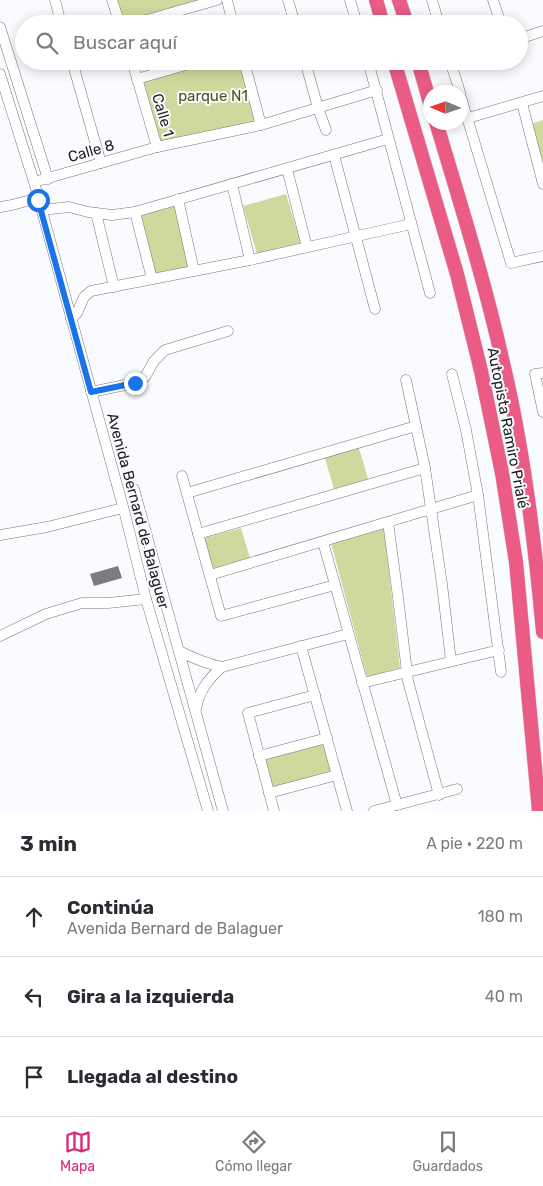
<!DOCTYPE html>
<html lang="es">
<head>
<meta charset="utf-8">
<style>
	:root { --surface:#fff; --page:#f7f7f7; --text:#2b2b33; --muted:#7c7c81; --line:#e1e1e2; --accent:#db2777 }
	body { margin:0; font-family:Rubik,sans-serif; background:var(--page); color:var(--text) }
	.compass { position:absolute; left:423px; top:85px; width:45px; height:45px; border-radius:50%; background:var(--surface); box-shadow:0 2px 12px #0003; rotate:272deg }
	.stop { position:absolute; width:15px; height:15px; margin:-11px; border:4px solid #1a73e8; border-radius:50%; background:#fff }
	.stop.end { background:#1a73e8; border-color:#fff; box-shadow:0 1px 5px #0008 }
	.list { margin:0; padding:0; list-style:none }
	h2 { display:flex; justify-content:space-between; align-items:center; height:65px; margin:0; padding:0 20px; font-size:21px }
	h2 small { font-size:16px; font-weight:400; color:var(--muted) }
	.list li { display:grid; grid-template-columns:32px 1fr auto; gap:15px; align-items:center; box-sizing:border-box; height:80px; padding:0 20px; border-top:1px solid var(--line) }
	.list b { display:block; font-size:19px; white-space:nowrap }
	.list p { margin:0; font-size:16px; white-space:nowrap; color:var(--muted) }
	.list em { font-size:16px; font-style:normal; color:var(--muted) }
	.icon { flex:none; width:28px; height:28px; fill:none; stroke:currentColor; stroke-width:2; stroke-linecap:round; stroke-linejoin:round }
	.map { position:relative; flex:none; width:543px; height:811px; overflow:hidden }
	.search { position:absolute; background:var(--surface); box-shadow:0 2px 12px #0003; left:15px; right:15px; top:15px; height:55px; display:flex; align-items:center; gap:12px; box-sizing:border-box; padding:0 18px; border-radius:28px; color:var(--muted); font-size:19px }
	.sheet { height:305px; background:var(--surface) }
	nav { display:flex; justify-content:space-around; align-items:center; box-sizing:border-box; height:70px; border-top:1px solid var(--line); background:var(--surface); font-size:14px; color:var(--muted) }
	nav a { display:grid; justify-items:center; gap:2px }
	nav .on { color:var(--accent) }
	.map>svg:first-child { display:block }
</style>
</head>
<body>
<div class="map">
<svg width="543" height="811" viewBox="0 0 543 811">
	<rect width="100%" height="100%" fill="#f9fbff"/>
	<g fill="#ced99d">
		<path d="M 116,0 L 203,0 L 123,23 Z"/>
		<path d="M 210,61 L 240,61 L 257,122 L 160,144 L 142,80 Z"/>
		<path d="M 543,120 L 543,161 L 531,124 Z"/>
		<path d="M 286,194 L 301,243 L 257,254 L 243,206 Z"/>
		<path d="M 176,204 L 191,268 L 154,275 L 140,215 Z"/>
		<path d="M 359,448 L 368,479 L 334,489 L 325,458 Z"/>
		<path d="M 241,528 L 250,558 L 213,569 L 204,538 Z"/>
		<path d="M 384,529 L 400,668 L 367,677 L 331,543 Z"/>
		<path d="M 325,742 L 334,772 L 276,789 L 271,786 L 265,761 L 267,757 Z"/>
	</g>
	<path fill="#7b7b80" d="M 118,566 L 122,578 L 94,586 L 90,574 Z"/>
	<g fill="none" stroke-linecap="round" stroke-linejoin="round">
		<defs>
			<g id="minor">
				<path d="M 55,0 L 61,24"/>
				<path d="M 112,0 L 120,24"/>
				<path d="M 227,0 L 233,24"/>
				<path d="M 288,0 L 295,24"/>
				<path d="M 350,0 L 357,24"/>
				<path d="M 432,0 L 439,24"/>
				<path d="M 493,0 L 501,24"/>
				<path d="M 133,24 L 217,0"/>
				<path d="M 0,27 L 48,179"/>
				<path d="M 519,39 L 543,31"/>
				<path d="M 72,61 L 101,163"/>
				<path d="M 132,61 L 157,147"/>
				<path d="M 244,61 L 261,125"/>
				<path d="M 305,61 L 318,108 L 326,130"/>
				<path d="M 368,61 L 430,293"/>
				<path d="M 450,61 L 460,92"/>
				<path d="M 0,74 L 34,182 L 125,514 L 146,599 L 208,811"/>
				<path d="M 137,79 L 199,61"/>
				<path d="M 460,94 L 511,263 L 543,256"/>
				<path d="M 522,103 L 543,184"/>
				<path d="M 468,118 L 543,96"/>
				<path d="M 334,155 L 375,309"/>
				<path d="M 287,169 L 307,247"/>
				<path d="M 34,182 L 157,147 L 261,125 L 377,90"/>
				<path d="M 232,184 L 250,260"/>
				<path d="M 178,199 L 194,271"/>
				<path d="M 0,207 L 12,205 L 38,198"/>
				<path d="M 42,210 L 69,207 L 88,212 L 112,215 L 135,212 L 388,139"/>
				<path d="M 135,212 L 152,279"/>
				<path d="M 96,213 L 114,287"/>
				<path d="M 71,319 L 77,313 L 84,297 L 91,291 L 250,260 L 411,224"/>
				<path d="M 543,373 L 535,374 L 543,412"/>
				<path d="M 452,374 L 466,430 L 478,495 L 501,672"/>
				<path d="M 406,380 L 425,468 L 442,584 L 451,661"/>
				<path d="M 91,392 L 135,383 L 145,377 L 154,361 L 165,350 L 228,331"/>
				<path d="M 182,476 L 221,616 L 335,585"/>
				<path d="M 134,489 L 223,811"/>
				<path d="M 187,493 L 416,426"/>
				<path d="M 388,522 L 398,597 L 408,681 L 439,795"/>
				<path d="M 198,534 L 425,468"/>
				<path d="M 0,535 L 47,527 L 123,508"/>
				<path d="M 323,542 L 397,805"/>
				<path d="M 210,575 L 431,509 L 478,495"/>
				<path d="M 0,636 L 46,614 L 82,603 L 108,603 L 146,599"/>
				<path d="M 301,646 L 347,811"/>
				<path d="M 179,651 C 193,658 207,664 222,667"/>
				<path d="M 362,683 L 499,650"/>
				<path d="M 196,709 C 199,691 208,679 222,667 L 348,634"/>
				<path d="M 259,756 L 327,738"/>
				<path d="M 269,793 L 337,775"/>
				<path d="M 274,811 L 248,713 L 315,695"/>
				<path d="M 374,811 L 457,789"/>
			</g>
			<g id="highway">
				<path d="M 376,0 L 383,24"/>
				<path d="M 399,0 L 407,24"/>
				<path d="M 394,61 L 457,274 L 481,371 L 502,473 L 516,562 L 539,811"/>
				<path d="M 418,61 L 430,103"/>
				<path d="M 436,122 C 460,202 485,282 503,363 C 524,451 535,542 543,632"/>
			</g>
		</defs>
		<use href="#minor" stroke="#76787c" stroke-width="11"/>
		<use href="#highway" stroke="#d6d6d7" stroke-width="15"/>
		<use href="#minor" stroke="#fff" stroke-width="10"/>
		<use href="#highway" stroke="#ea5c85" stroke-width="14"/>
	</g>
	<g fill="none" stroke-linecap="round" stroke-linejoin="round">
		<path stroke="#1a73e8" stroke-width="6" d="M 38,200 L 91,392 L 135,383"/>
	</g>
	<g text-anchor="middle" stroke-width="4" stroke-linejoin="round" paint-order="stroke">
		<g font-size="15" fill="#4b521f" stroke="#f9fbff">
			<text x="213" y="101">parque N1</text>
		</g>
		<g font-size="15" fill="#1d1e20" stroke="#f9fbff">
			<text transform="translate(163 115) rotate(74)" y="5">Calle 1</text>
			<text transform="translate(91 151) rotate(-16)" y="5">Calle 8</text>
			<text transform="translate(508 428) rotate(79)" y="5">Autopista Ramiro Prialé</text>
			<text transform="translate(138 511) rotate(75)" y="5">Avenida Bernard de Balaguer</text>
		</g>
	</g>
</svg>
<svg class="compass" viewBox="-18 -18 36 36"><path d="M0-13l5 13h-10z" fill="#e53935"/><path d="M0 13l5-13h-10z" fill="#7c7c81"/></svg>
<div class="stop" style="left:38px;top:200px"></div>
<div class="stop end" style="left:135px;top:383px"></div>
<div class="search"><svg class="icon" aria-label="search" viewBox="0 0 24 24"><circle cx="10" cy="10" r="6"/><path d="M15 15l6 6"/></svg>Buscar aquí</div>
</div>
<section class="sheet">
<h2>3 min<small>A pie · 220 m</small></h2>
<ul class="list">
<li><svg class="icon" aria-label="ahead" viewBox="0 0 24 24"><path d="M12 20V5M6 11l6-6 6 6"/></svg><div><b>Continúa</b><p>Avenida Bernard de Balaguer</p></div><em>180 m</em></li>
<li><svg class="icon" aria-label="left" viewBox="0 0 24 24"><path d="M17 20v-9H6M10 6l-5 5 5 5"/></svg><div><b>Gira a la izquierda</b></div><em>40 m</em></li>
<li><svg class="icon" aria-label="arrive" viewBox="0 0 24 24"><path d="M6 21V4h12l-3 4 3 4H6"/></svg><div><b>Llegada al destino</b></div></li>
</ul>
</section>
<nav>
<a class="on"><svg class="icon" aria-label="map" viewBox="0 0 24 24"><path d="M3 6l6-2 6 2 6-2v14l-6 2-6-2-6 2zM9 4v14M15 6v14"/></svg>Mapa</a>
<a><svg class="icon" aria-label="directions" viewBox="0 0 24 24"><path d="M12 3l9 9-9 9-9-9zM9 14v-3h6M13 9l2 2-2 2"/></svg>Cómo llegar</a>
<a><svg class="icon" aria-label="saved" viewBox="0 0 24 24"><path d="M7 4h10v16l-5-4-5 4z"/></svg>Guardados</a>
</nav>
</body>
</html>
